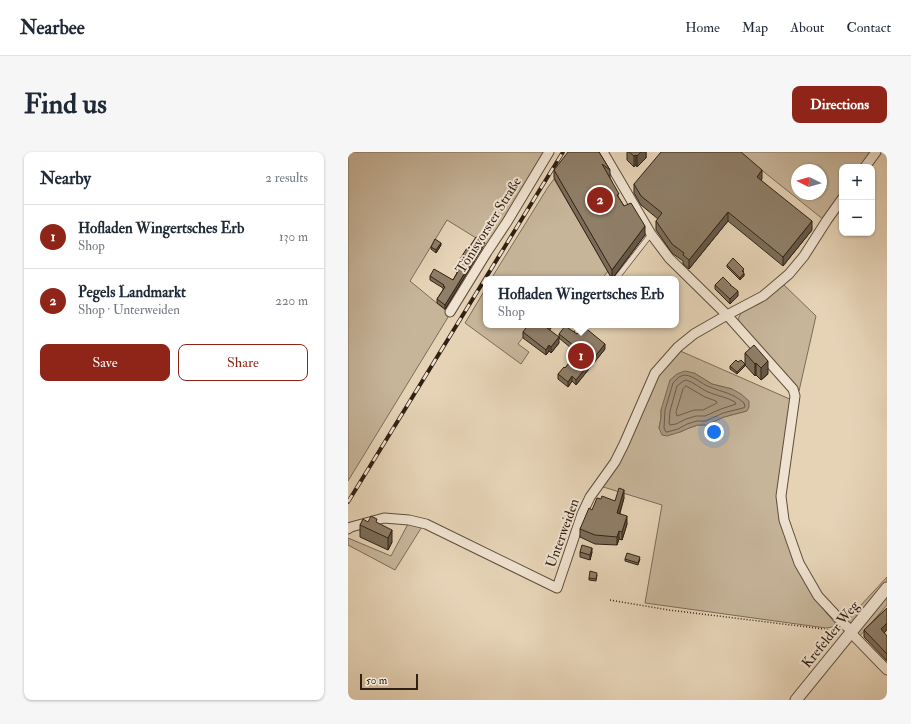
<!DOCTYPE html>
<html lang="en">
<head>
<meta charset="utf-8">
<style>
	:root { --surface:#fff; --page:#f6f6f7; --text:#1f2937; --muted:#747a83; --line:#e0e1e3; --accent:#8f2418 }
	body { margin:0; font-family:"IM FELL Double Pica",serif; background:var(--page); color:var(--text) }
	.controls { position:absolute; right:12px; top:12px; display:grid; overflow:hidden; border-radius:8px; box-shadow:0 1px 3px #0004 }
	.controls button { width:36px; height:36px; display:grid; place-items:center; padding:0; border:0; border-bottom:1px solid var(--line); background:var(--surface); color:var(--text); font:20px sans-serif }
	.compass { position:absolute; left:443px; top:12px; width:36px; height:36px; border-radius:50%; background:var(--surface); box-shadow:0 1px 3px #0004; rotate:275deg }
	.scale { position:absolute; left:12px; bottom:10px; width:58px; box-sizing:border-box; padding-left:4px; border:2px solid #312114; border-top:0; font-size:11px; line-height:14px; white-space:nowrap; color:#312114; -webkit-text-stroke:3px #efe2d0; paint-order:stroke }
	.you { position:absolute; left:366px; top:280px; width:14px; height:14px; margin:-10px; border:3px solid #fff; border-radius:50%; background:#1a73e8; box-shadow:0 0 0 6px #1a73e833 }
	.badge { display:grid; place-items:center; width:26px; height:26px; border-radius:50%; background:var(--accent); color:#fff; font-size:13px; font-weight:700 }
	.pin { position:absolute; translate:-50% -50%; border:2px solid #fff; box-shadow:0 1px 4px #0006 }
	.popup { position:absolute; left:135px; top:124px; width:196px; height:52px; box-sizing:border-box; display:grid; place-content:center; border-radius:8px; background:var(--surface); filter:drop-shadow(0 1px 3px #0005); font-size:13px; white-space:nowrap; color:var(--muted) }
	.popup b { font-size:15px; color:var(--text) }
	.popup::after { content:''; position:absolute; left:50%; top:100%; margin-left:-8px; border:8px solid transparent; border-top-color:var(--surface) }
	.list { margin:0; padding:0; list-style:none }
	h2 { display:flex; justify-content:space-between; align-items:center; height:52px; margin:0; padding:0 16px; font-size:17px }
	h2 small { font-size:13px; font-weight:400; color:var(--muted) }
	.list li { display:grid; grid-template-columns:26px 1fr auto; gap:12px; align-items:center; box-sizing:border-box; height:64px; padding:0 16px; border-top:1px solid var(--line) }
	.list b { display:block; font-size:15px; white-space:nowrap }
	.list p { margin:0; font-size:13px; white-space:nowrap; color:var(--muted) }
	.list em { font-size:13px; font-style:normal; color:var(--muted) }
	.actions { display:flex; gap:8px; padding:12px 16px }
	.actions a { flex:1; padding:9px 0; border:1px solid var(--accent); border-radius:8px; text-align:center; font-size:14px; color:var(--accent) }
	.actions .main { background:var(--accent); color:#fff }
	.map { position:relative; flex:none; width:539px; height:548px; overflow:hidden; border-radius:8px }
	header { display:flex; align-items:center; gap:24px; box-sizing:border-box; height:56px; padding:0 20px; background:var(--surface); border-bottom:1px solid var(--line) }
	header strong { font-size:19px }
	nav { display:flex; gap:22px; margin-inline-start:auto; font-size:14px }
	.intro { display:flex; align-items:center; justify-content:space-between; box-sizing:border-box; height:96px; padding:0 24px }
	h1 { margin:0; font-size:28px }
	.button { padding:10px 18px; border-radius:8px; background:var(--accent); color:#fff; font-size:14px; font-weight:700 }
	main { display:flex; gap:24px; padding:0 24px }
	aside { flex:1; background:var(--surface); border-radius:8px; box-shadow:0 1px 3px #0004 }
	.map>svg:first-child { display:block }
</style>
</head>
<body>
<header>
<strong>Nearbee</strong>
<nav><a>Home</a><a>Map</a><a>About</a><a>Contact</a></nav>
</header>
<div class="intro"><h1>Find us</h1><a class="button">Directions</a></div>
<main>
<aside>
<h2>Nearby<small>2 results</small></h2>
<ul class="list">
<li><span class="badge">1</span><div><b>Hofladen Wingertsches Erb</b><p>Shop</p></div><em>130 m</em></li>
<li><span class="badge">2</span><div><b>Pegels Landmarkt</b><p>Shop · Unterweiden</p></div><em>220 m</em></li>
</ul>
<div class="actions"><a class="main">Save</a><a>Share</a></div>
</aside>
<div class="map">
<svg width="539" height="548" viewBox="0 0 539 548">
	<rect width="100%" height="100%" fill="#e6d3b6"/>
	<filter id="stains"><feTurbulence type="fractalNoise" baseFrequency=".005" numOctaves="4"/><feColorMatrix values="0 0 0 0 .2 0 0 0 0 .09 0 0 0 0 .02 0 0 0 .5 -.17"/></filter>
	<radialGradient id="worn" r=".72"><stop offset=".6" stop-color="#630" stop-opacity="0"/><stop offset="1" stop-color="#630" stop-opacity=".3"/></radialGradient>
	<g fill="#c7b59a" stroke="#7c6b57" fill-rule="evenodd">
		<path d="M 0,0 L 198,0 L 141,94 L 99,68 L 62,129 L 102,162 L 0,329 Z"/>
		<path d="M 391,0 L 525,0 L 514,15 L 494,15 L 494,43 L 476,68 ZM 449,18 L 473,18 L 473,42 L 449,42 Z"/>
		<path d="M 206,27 L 260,119 L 254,127 L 143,127 L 200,35 Z"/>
		<path d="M 435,132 L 468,164 L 451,239 L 392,171 L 390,167 L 394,159 Z"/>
		<path d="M 138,136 L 138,173 L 184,173 L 170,192 L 181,200 L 173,212 L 117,171 Z"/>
		<path d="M 330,198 L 444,248 L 429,351 L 450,412 L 476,458 L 487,471 L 485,475 L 478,476 L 297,451 L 314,353 L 252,334 L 306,225 ZM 346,221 L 364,232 L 384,237 L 398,259 L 376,265 L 358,273 L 350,273 L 341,276 L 332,280 L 311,276 L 313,266 L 313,258 Z"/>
		<path d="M 61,370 L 75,373 L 47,418 L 0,393 L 0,386 L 43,404 Z"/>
		<path d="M 539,425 L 539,430 L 506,470 L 502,471 L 498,469 Z"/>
		<path d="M 539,442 L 539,453 L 511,485 L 510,477 Z"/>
	</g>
	<path fill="#a8967f" stroke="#786754" d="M 337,219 L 346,221 L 364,232 L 384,237 L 393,242 L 401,249 L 401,255 L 399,259 L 376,265 L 358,273 L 350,273 L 341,276 L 332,280 L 319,284 L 314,283 L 311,276 L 313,266 L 313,258 L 322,228 L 329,222 Z"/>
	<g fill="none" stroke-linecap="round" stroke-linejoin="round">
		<g stroke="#6c5c4a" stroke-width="1">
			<path d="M 337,223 C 347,224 353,232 362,235 C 376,241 383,240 396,251 L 397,255 L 395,256 L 375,261 L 358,269 L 349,269 L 339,272 L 330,277 L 319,280 L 318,280 L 316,276 L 317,258 L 325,231 L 331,225 Z"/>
			<path d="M 338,228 C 346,230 353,237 360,240 C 369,244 379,245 387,250 L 388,252 L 373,257 L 357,264 L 348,264 L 338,267 L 328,272 L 322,273 L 321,271 L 322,259 L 329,234 L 334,230 Z"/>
			<path d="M 338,234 L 357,245 L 368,249 L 369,251 L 355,258 L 346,258 L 329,264 L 328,260 L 335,237 Z"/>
		</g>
		<defs>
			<g id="service">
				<path d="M 268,127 L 303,82"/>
				<path d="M 229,180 L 234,173"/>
			</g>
			<g id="minor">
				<path d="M 255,0 L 303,82 L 321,106 L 379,163 L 445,237 L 447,244 L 433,344 L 436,368 L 451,411 L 470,444 L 497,473 L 504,479 L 506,484 L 539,518"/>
				<path d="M 517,15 L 528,0"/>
				<path d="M 102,160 L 139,100 L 159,70 L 201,0"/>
				<path d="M 0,377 L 3,375 L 36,366 L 61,368 L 78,372 L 209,436 L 234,362 L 242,345 L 267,310 L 276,292 L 307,221 L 330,195 L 346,182 L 379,163 L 415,144 L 441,122 L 456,104 L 479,68 L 494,47"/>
			</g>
			<path id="tertiary" d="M 448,548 L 539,436"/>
		</defs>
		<use href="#service" stroke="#5e4e3c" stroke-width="6"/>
		<use href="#minor" stroke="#5e4e3c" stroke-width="11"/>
		<use href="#tertiary" stroke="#5e4e3c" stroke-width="13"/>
		<path stroke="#312114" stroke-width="1.5" stroke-dasharray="1 2" stroke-linecap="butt" d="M 262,448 L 321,458 L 484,478 L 490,476"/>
		<use href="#service" stroke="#efe2d0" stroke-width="4.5"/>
		<use href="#minor" stroke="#efe2d0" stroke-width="9"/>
		<use href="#tertiary" stroke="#efe2d0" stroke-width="11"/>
		<defs>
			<path id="rail" d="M 0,350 L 215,0"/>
		</defs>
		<use href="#rail" stroke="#312114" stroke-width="4"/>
		<use href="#rail" stroke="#efe2d0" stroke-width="2.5" stroke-dasharray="8" stroke-linecap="butt"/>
	</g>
	<g fill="#7b6c59" stroke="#312114">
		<path d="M 251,0 L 262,18 L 262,26 L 271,46 L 276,54 L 297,83 L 264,127 L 206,26 L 206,18 Z"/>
		<path d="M 279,0 L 298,0 L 298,6 L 289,15 L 288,13 L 286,15 L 279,8 Z"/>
		<path d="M 414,27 L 413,28 L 464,78 L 435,114 L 380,69 L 341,117 L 335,112 L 335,109 L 324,101 L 308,78 L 308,69 L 310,67 L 293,53 L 286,41 L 286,32 Z"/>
		<path d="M 93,93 L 88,101 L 83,97 L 83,95 Z"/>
		<path d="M 136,93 L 97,157 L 89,151 L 89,147 L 95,138 L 95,136 L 82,128 L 82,124 L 105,128 L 109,121 L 107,119 L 107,115 L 120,97 Z"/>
		<path d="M 379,113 L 396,119 L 395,120 L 396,124 L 392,128 L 379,115 Z"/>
		<path d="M 367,133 L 383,134 L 390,144 L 382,152 L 367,137 Z"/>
		<path d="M 201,178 L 211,191 L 203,201 L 201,199 L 198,203 L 175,186 L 175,180 Z"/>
		<path d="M 211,182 L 229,182 L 257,197 L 228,233 L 224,229 L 220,235 L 210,227 L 210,222 L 217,216 L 228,203 L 229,201 L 211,186 Z"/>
		<path d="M 397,201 L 420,222 L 413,228 L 408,223 L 407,224 L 397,213 Z"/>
		<path d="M 390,210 L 397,214 L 389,222 L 382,217 L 382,214 Z"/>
		<path d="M 276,346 L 272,361 L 279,372 L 274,388 L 271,387 L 269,393 L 247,392 L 232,385 L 232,377 L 244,358 L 267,349 Z"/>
		<path d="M 20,370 L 29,371 L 44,390 L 40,398 L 12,385 L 12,373 Z"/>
		<path d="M 232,400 L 244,400 L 242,408 L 232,405 Z"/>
		<path d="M 277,407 L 292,407 L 290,413 L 277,409 Z"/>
		<path d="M 249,423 L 248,429 L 241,428 L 241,426 Z"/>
		<path d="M 539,456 L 539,478 L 536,481 L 539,484 L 539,509 L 516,485 L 516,478 Z"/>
	</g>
	<g fill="#645849" stroke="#312114">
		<path d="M 293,0 L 298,0 L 298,6 L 289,15 L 289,4 Z"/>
		<path d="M 288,3 L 288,13 L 286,15 L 286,4 Z"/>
		<path d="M 414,18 L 414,27 L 409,33 L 409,25 Z"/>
		<path d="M 380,60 L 380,69 L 341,117 L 341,108 Z"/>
		<path d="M 464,69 L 464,78 L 435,114 L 435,105 Z"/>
		<path d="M 297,74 L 297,83 L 264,127 L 264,118 Z"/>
		<path d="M 136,90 L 136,93 L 97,157 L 97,153 Z"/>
		<path d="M 93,91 L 93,93 L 88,101 L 88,98 Z"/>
		<path d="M 396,121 L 396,124 L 392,128 L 392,126 Z"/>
		<path d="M 390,139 L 390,144 L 382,152 L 382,147 Z"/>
		<path d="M 201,173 L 205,173 L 199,182 L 199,176 Z"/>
		<path d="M 211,185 L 211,191 L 203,201 L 203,195 Z"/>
		<path d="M 257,192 L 257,197 L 228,233 L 228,228 Z"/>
		<path d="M 201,193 L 201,199 L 198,203 L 198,198 Z"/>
		<path d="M 420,209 L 420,222 L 413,228 L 413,216 Z"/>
		<path d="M 408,211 L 408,223 L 407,224 L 407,212 Z"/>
		<path d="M 397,212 L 397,214 L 389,222 L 389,220 Z"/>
		<path d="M 224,224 L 224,229 L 220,235 L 220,230 Z"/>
		<path d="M 276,338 L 276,346 L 269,369 L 269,361 Z"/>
		<path d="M 279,364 L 279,372 L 274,388 L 274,380 Z"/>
		<path d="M 44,378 L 44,390 L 40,398 L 40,386 Z"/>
		<path d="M 271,379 L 271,387 L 269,393 L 269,385 Z"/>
		<path d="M 244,396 L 244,400 L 242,408 L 242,403 Z"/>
		<path d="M 539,471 L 539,478 L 533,484 L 533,477 Z"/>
	</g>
	<g fill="#8f7e68" stroke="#312114">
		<path d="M 220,0 L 251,0 L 262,18 L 254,12 L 271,42 L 269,43 L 276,54 L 283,51 L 297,74 L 264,118 L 206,18 Z"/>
		<path d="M 281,0 L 293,0 L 289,4 L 288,3 L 286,4 Z"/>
		<path d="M 313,0 L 393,0 L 414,18 L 409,25 L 464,69 L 435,105 L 380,60 L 341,108 L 335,103 L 336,101 L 324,92 L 308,69 L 314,61 L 293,44 L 286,32 Z"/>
		<path d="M 128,85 L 136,90 L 97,153 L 89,147 L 97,135 L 95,134 L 96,133 L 82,124 L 86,117 L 105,128 L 111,118 L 107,115 L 119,96 L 120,97 Z"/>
		<path d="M 87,87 L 93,91 L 88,98 L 83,95 Z"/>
		<path d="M 385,106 L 396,117 L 394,119 L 396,121 L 392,126 L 379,113 Z"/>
		<path d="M 375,125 L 383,133 L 382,133 L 385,135 L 390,139 L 382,147 L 367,133 Z"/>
		<path d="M 180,173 L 201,173 L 199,176 L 211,185 L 203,195 L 201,193 L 198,198 L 175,180 Z"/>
		<path d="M 217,174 L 229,182 L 235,174 L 257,192 L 228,228 L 224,224 L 220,230 L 210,222 L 216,215 L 217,216 L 228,203 L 230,197 L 211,182 Z"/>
		<path d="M 406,193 L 420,209 L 413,216 L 408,211 L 407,212 L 397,201 Z"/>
		<path d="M 388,208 L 390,210 L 393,208 L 397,212 L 389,220 L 382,214 Z"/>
		<path d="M 271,336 L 276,338 L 269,361 L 279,364 L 274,380 L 271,379 L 269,385 L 247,383 L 232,377 L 241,356 L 244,358 L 249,346 L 253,347 L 254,344 L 267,349 Z"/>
		<path d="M 23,364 L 29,367 L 28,370 L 44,378 L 40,386 L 12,373 L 15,367 L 20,370 Z"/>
		<path d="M 234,393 L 244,396 L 242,403 L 232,400 Z"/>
		<path d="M 279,401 L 292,405 L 290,411 L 277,407 Z"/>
		<path d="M 242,419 L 249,421 L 248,427 L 241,426 Z"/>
		<path d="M 539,456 L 539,471 L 533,477 L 539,484 L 539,502 L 516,478 Z"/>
	</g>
	<g text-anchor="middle" stroke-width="4" stroke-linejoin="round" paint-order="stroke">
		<g font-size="14" fill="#312114" stroke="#efe2d0">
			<text transform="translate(140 73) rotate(-58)" y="5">Tönisvorster Straße</text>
			<text transform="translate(214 381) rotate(-70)" y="5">Unterweiden</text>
			<text transform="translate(482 482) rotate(-51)" y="5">Krefelder Weg</text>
		</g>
	</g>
	<rect width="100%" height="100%" filter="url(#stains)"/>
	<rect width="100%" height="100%" fill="url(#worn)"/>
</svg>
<div class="controls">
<button>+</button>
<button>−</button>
</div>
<svg class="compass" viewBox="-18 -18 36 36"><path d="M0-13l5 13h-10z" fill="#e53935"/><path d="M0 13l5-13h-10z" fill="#747a83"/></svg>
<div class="scale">50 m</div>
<div class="you"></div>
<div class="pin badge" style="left:233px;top:204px">1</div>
<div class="popup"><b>Hofladen Wingertsches Erb</b>Shop</div>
<div class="pin badge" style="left:252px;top:48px">2</div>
</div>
</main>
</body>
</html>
